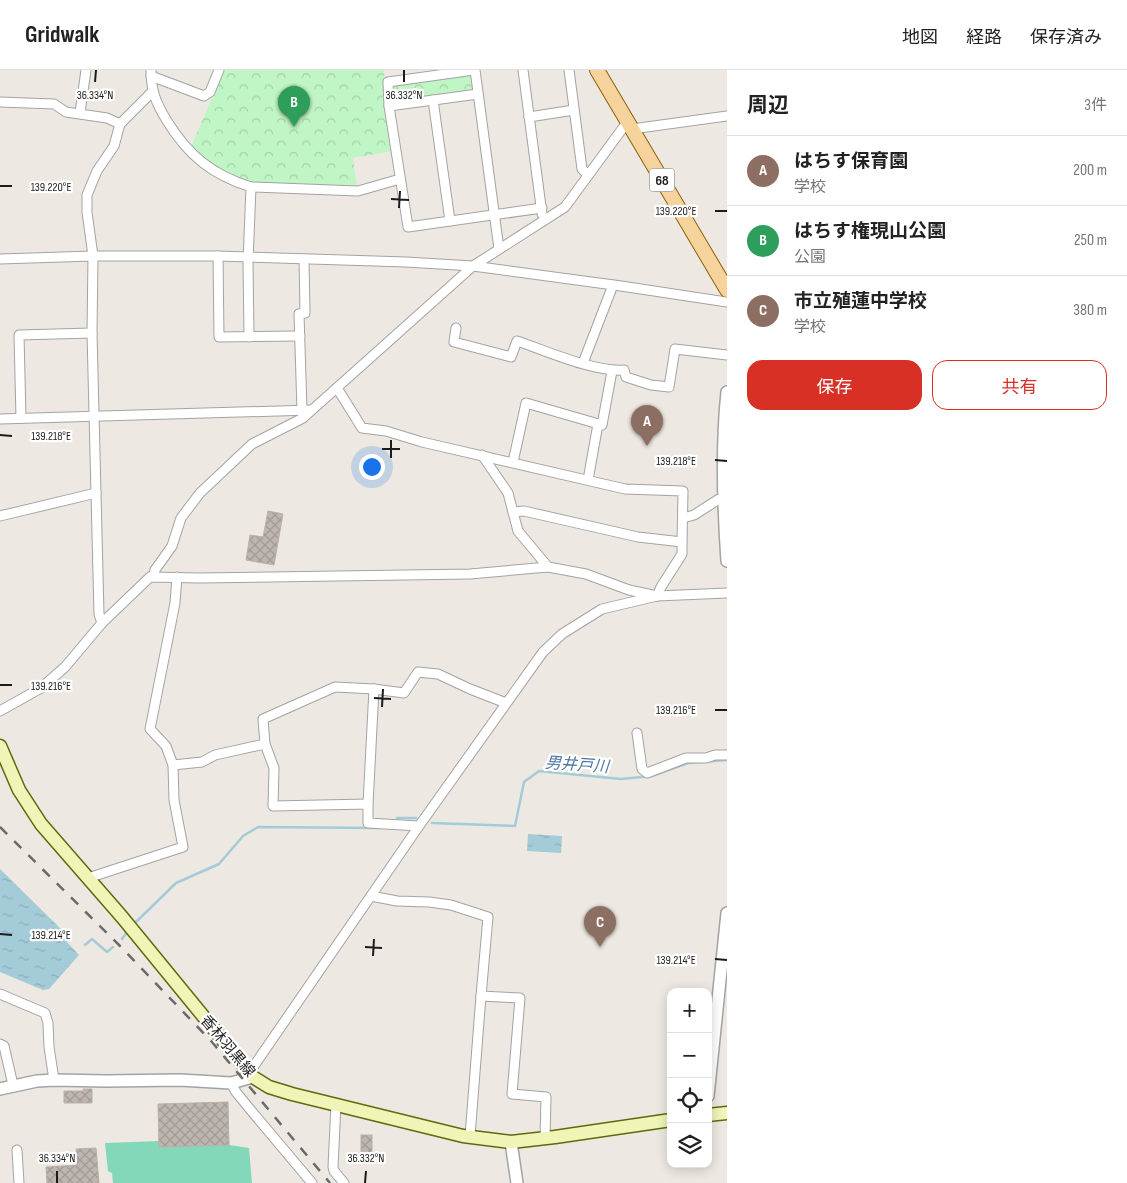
<!DOCTYPE html>
<html lang="ja">
<head>
<meta charset="utf-8">
<style>
	:root { --surface:#fff; --page:#f2f2f2; --text:#222; --muted:#767676; --line:#e0e0e0; --accent:#d93025 }
	body { margin:0; font-family:"Sofia Sans Condensed","Noto Sans JP",sans-serif; background:var(--page); color:var(--text) }
	.controls { position:absolute; right:15px; bottom:15px; display:grid; overflow:hidden; border-radius:10px; box-shadow:0 2px 12px #0003 }
	.controls button { width:45px; height:45px; display:grid; place-items:center; padding:0; border:0; border-bottom:1px solid var(--line); background:var(--surface); color:var(--text); font:25px sans-serif }
	.you { position:absolute; left:371px; top:396px; width:18px; height:18px; margin:-12px; border:4px solid #fff; border-radius:50%; background:#1a73e8; box-shadow:0 0 0 8px #1a73e833 }
	.badge { display:grid; place-items:center; width:32px; height:32px; border-radius:50%; background:var(--accent); color:#fff; font-size:16px; font-weight:700 }
	.pin { position:absolute; translate:-50% -41px; filter:drop-shadow(0 1px 2px #0008) }
	.pin::after { content:''; position:absolute; top:26px; width:18px; height:15px; background:inherit; clip-path:polygon(0 0,100% 0,50% 100%) }
	.list { margin:0; padding:0; list-style:none }
	h2 { display:flex; justify-content:space-between; align-items:center; height:65px; margin:0; padding:0 20px; font-size:21px }
	h2 small { font-size:16px; font-weight:400; color:var(--muted) }
	.list li { display:grid; grid-template-columns:32px 1fr auto; gap:15px; align-items:center; box-sizing:border-box; height:70px; padding:0 20px; border-top:1px solid var(--line) }
	.list b { display:block; font-size:19px; white-space:nowrap }
	.list p { margin:0; font-size:16px; white-space:nowrap; color:var(--muted) }
	.list em { font-size:16px; font-style:normal; color:var(--muted) }
	.actions { display:flex; gap:10px; padding:15px 20px }
	.actions a { flex:1; padding:11px 0; border:1px solid var(--accent); border-radius:15px; text-align:center; font-size:18px; color:var(--accent) }
	.actions .main { background:var(--accent); color:#fff }
	.icon { flex:none; width:28px; height:28px; fill:none; stroke:currentColor; stroke-width:2; stroke-linecap:round; stroke-linejoin:round }
	.map { position:relative; flex:none; width:727px; height:1113px; overflow:hidden }
	header { display:flex; align-items:center; gap:30px; box-sizing:border-box; height:70px; padding:0 25px; background:var(--surface); border-bottom:1px solid var(--line) }
	header strong { font-size:24px }
	nav { display:flex; gap:28px; margin-inline-start:auto; font-size:18px }
	main { display:flex }
	aside { flex:1; background:var(--surface) }
	.map>svg:first-child { display:block }
</style>
</head>
<body>
<header>
<strong>Gridwalk</strong>
<nav><a>地図</a><a>経路</a><a>保存済み</a></nav>
</header>
<main>
<div class="map">
<svg width="727" height="1113" viewBox="0 0 727 1113">
	<defs>
		<pattern id="park-crowns" width="20" height="18" patternUnits="userSpaceOnUse" patternTransform="scale(1.25)"><rect width="20" height="18" fill="#c0f5c5"/><path d="M2 6a3 3 0 1 1 6 0M12 15a3 3 0 1 1 6 0" fill="none" stroke="#a4d1a9"/></pattern>
		<pattern id="water-ripples" width="26" height="14" patternUnits="userSpaceOnUse" patternTransform="scale(1.25)"><rect width="26" height="14" fill="#a4cbd8"/><path d="M2 4q2-2 4 0t4 0M15 11q2-2 4 0t4 0" fill="none" stroke="#8daeb9"/></pattern>
		<pattern id="building-cross-hatch" width="8" height="8" patternUnits="userSpaceOnUse" patternTransform="scale(1.25)"><rect width="8" height="8" fill="#bdb5af"/><path d="M0 0l8 8M0 8l8-8" fill="none" stroke="#a29b96"/></pattern>
	</defs>
	<rect width="100%" height="100%" fill="#ede9e2"/>
	<g fill="url(#park-crowns)">
		<path d="M 224,0 L 384,0 L 385,36 L 393,81 L 353,88 L 357,118 L 259,113 C 233,108 212,94 191,77 Z"/>
		<path d="M 470,5 L 472,21 L 394,32 L 392,17 L 394,15 Z"/>
	</g>
	<path fill="#83d8b9" d="M 159,1071 L 229,1075 L 249,1078 L 252,1113 L 113,1113 L 112,1103 L 108,1101 L 105,1073 Z"/>
	<g fill="url(#water-ripples)">
		<path d="M 528,764 L 562,766 L 561,783 L 527,781 Z"/>
		<path d="M 0,799 L 64,862 L 67,872 L 79,885 L 49,919 L 43,920 L 0,902 Z"/>
	</g>
	<g fill="none" stroke-linecap="round" stroke-linejoin="round">
		<g stroke="#a4cbd8" stroke-width="2.5">
			<path d="M 397,748 L 416,748"/>
			<path d="M 432,753 L 515,756 L 524,712 L 539,701 L 621,709 L 652,706 L 688,693 L 727,690"/>
			<path d="M 136,852 L 176,813 L 219,794 L 243,766 L 258,757 L 379,758"/>
			<path d="M 122,869 L 127,862"/>
			<path d="M 85,875 L 92,869 L 107,882 L 113,877"/>
		</g>
	</g>
	<g fill="url(#building-cross-hatch)" stroke="#bdb0a5">
		<path d="M 268,441 L 283,444 L 274,495 L 246,490 L 250,465 L 263,467 Z"/>
		<path d="M 83,1019 L 92,1019 L 92,1033 L 64,1033 L 64,1021 L 84,1021 Z"/>
		<path d="M 228,1032 L 229,1075 L 159,1077 L 158,1034 Z"/>
		<rect x="361" y="1065" width="11" height="19"/>
		<path d="M 96,1078 L 99,1113 L 47,1113 L 46,1097 L 77,1095 L 76,1079 Z"/>
	</g>
	<g fill="none" stroke-linecap="round" stroke-linejoin="round">
		<defs>
			<g id="minor">
				<path d="M 151,0 C 151,21 156,33 167,51 C 188,85 212,105 251,117 L 248,192 L 249,267"/>
				<path d="M 474,0 L 388,12 L 389,36 L 408,157 L 542,138"/>
				<path d="M 475,0 L 499,179"/>
				<path d="M 523,0 L 542,144"/>
				<path d="M 569,0 L 582,99 L 588,105"/>
				<path d="M 151,6 L 204,26 L 210,22 L 219,0"/>
				<path d="M 433,30 L 450,151"/>
				<path d="M 0,32 L 54,34 L 66,42 L 107,48 L 120,54"/>
				<path d="M 389,36 L 478,24"/>
				<path d="M 80,43 L 86,0"/>
				<path d="M 529,47 L 574,40"/>
				<path d="M 632,59 L 727,46"/>
				<path d="M 251,117 L 358,121 L 400,109"/>
				<path d="M 218,186 L 219,267 L 300,266"/>
				<path d="M 0,189 L 93,186 L 218,186 L 406,192 L 473,196 L 621,216 L 727,232"/>
				<path d="M 456,258 L 454,272 L 511,287 L 517,271 C 547,281 593,302 624,300 L 626,307 L 651,315 L 669,317 L 675,279 L 727,285"/>
				<path d="M 583,293 L 613,215"/>
				<path d="M 337,318 L 362,358 L 386,361 L 422,372 L 625,419 L 683,421 L 682,472 L 638,467 L 524,441 L 513,442"/>
				<path d="M 302,341 L 299,244 L 305,243 L 304,189"/>
				<path d="M 21,348 L 19,265 L 92,263"/>
				<path d="M 0,349 L 311,340"/>
				<path d="M 482,385 L 508,423 L 518,461 L 548,497"/>
				<path d="M 513,392 L 526,333 L 602,355 L 612,301"/>
				<path d="M 588,410 L 598,354"/>
				<path d="M 0,446 L 96,423"/>
				<path d="M 683,448 L 694,445 L 719,429 L 723,428"/>
				<path d="M 153,507 L 155,500 L 172,476 L 181,448 L 200,423 L 252,374 L 303,348 L 473,196 L 565,137 L 628,51"/>
				<path d="M 657,526 L 661,517 L 682,484 L 682,472"/>
				<path d="M 102,553 L 99,544 L 92,263 L 93,186 L 87,142 L 87,125 L 97,101 L 114,76 L 120,54 L 152,22"/>
				<path d="M 0,641 L 41,618 L 65,597 L 102,553 L 150,507 L 199,508 L 470,504 L 548,497 L 586,504 L 629,520 L 657,526"/>
				<path d="M 637,663 L 642,699 L 647,703 L 686,688 L 706,688 L 715,685 L 727,685"/>
				<path d="M 173,695 L 202,692 L 215,685 L 265,674"/>
				<path d="M 368,734 L 374,619"/>
				<path d="M 419,756 L 368,753 L 368,734 L 273,736 L 274,698 L 265,674 L 263,649 L 335,617 L 374,619 L 404,623 L 418,602 L 438,604 L 470,619 L 506,633"/>
				<path d="M 88,808 L 183,777 L 174,730 L 173,695 L 166,676 L 150,659 L 175,533 L 177,507"/>
				<path d="M 371,826 L 397,831 L 429,832 L 451,835 L 488,847 L 481,926 L 520,928 L 512,1024 L 546,1027 L 545,1068"/>
				<path d="M 0,924 L 45,943 L 48,953 L 49,977 L 54,1010"/>
				<path d="M 0,974 L 4,976 L 13,1015"/>
				<path d="M 249,1003 L 419,756 L 543,582 L 562,564 L 602,539 L 657,526 L 727,523"/>
				<path d="M 231,1013 L 236,1022 L 249,1038 L 312,1113"/>
				<path d="M 336,1034 L 333,1097 L 334,1101 L 344,1113"/>
				<path d="M 470,1066 L 481,926"/>
				<path d="M 17,1080 L 19,1113"/>
			</g>
			<g id="tertiary">
				<path d="M 727,322 C 721,378 723,434 727,491"/>
				<path d="M 0,1019 L 37,1011 L 54,1010 L 106,1011 L 180,1010 L 231,1013 L 253,1007"/>
				<path d="M 708,1026 L 727,843"/>
				<path d="M 511,1072 L 517,1113"/>
			</g>
			<g id="secondary">
				<path d="M 0,676 L 19,720 L 41,754 L 122,847 L 253,1007 L 269,1017 L 292,1024 L 463,1066 L 511,1072 L 555,1067 L 671,1050"/>
				<path d="M 708,1045 L 727,1043"/>
			</g>
			<path id="primary" d="M 597,0 L 727,220"/>
		</defs>
		<use href="#minor" stroke="#a3a3a3" stroke-width="11"/>
		<use href="#tertiary" stroke="#a3a3a3" stroke-width="14"/>
		<use href="#secondary" stroke="#5e6a0b" stroke-width="15"/>
		<use href="#primary" stroke="#8b6308" stroke-width="16"/>
		<use href="#minor" stroke="#fff" stroke-width="9"/>
		<use href="#tertiary" stroke="#fff" stroke-width="11"/>
		<use href="#secondary" stroke="#f0f5b7" stroke-width="12"/>
		<use href="#primary" stroke="#f6d29d" stroke-width="14"/>
		<path stroke="#6a6a6a" stroke-width="2.5" stroke-dasharray="10 10" stroke-linecap="butt" d="M 0,757 L 120,876 L 212,972 L 330,1113"/>
	</g>
	<path fill="none" stroke="#1c1c1c" stroke-width="2" d="M 95,12 L 96,0M 404,12 L 404,0M 0,116 L 12,116M 391,129 L 409,130M 399,138 L 400,121M 715,141 L 727,141M 0,365 L 12,366M 382,379 L 400,379M 391,388 L 391,370M 715,390 L 727,391M 0,615 L 12,615M 374,628 L 391,629M 382,637 L 383,619M 715,640 L 727,640M 0,864 L 12,865M 365,877 L 382,878M 373,886 L 374,869M 715,889 L 727,890M 57,1113 L 57,1101M 365,1113 L 366,1101"/>
	<g text-anchor="middle" stroke-width="4.5" stroke-linejoin="round" paint-order="stroke">
		<rect fill="#fff" stroke="#606060" stroke-width="1" x="649.5" y="98.5" width="25" height="23" rx="4"/>
		<g font-size="14" font-weight="bold" fill="#1c1c1c">
			<text x="662" y="115">68</text>
		</g>
		<g font-size="15" fill="#1c1c1c" stroke="#fff">
			<text transform="translate(228 976) rotate(50)" y="5">香林羽黒線</text>
		</g>
		<g font-size="16" font-style="italic" fill="#4e78a5" stroke="#fff">
			<text transform="translate(577 694) rotate(4)" y="6">男井戸川</text>
		</g>
	</g>
	<g font-size="12" text-anchor="middle" fill="#1c1c1c" stroke="#fff" stroke-width="4.5" stroke-linejoin="round" paint-order="stroke">
		<text x="95" y="29">36.334°N</text>
		<text x="404" y="29">36.332°N</text>
		<text x="51" y="121">139.220°E</text>
		<text x="676" y="145">139.220°E</text>
		<text x="51" y="370">139.218°E</text>
		<text x="676" y="395">139.218°E</text>
		<text x="51" y="620">139.216°E</text>
		<text x="676" y="644">139.216°E</text>
		<text x="51" y="869">139.214°E</text>
		<text x="676" y="894">139.214°E</text>
		<text x="57" y="1092">36.334°N</text>
		<text x="366" y="1092">36.332°N</text>
	</g>
</svg>
<div class="controls">
<button>+</button>
<button>−</button>
<button><svg class="icon" aria-label="locate" viewBox="0 0 24 24"><circle cx="12" cy="12" r="6"/><path d="M12 2v4M12 18v4M2 12h4M18 12h4"/></svg></button>
<button><svg class="icon" aria-label="layers" viewBox="0 0 24 24"><path d="M12 4l9 5-9 5-9-5zM3 14l9 5 9-5"/></svg></button>
</div>
<div class="you"></div>
<div class="pin badge" style="left:647px;top:376px;background:#8d6e63">A</div>
<div class="pin badge" style="left:294px;top:57px;background:#2e9e5b">B</div>
<div class="pin badge" style="left:600px;top:877px;background:#8d6e63">C</div>
</div>
<aside>
<h2>周辺<small>3件</small></h2>
<ul class="list">
<li><span class="badge" style="background:#8d6e63">A</span><div><b>はちす保育園</b><p>学校</p></div><em>200 m</em></li>
<li><span class="badge" style="background:#2e9e5b">B</span><div><b>はちす権現山公園</b><p>公園</p></div><em>250 m</em></li>
<li><span class="badge" style="background:#8d6e63">C</span><div><b>市立殖蓮中学校</b><p>学校</p></div><em>380 m</em></li>
</ul>
<div class="actions"><a class="main">保存</a><a>共有</a></div>
</aside>
</main>
</body>
</html>
